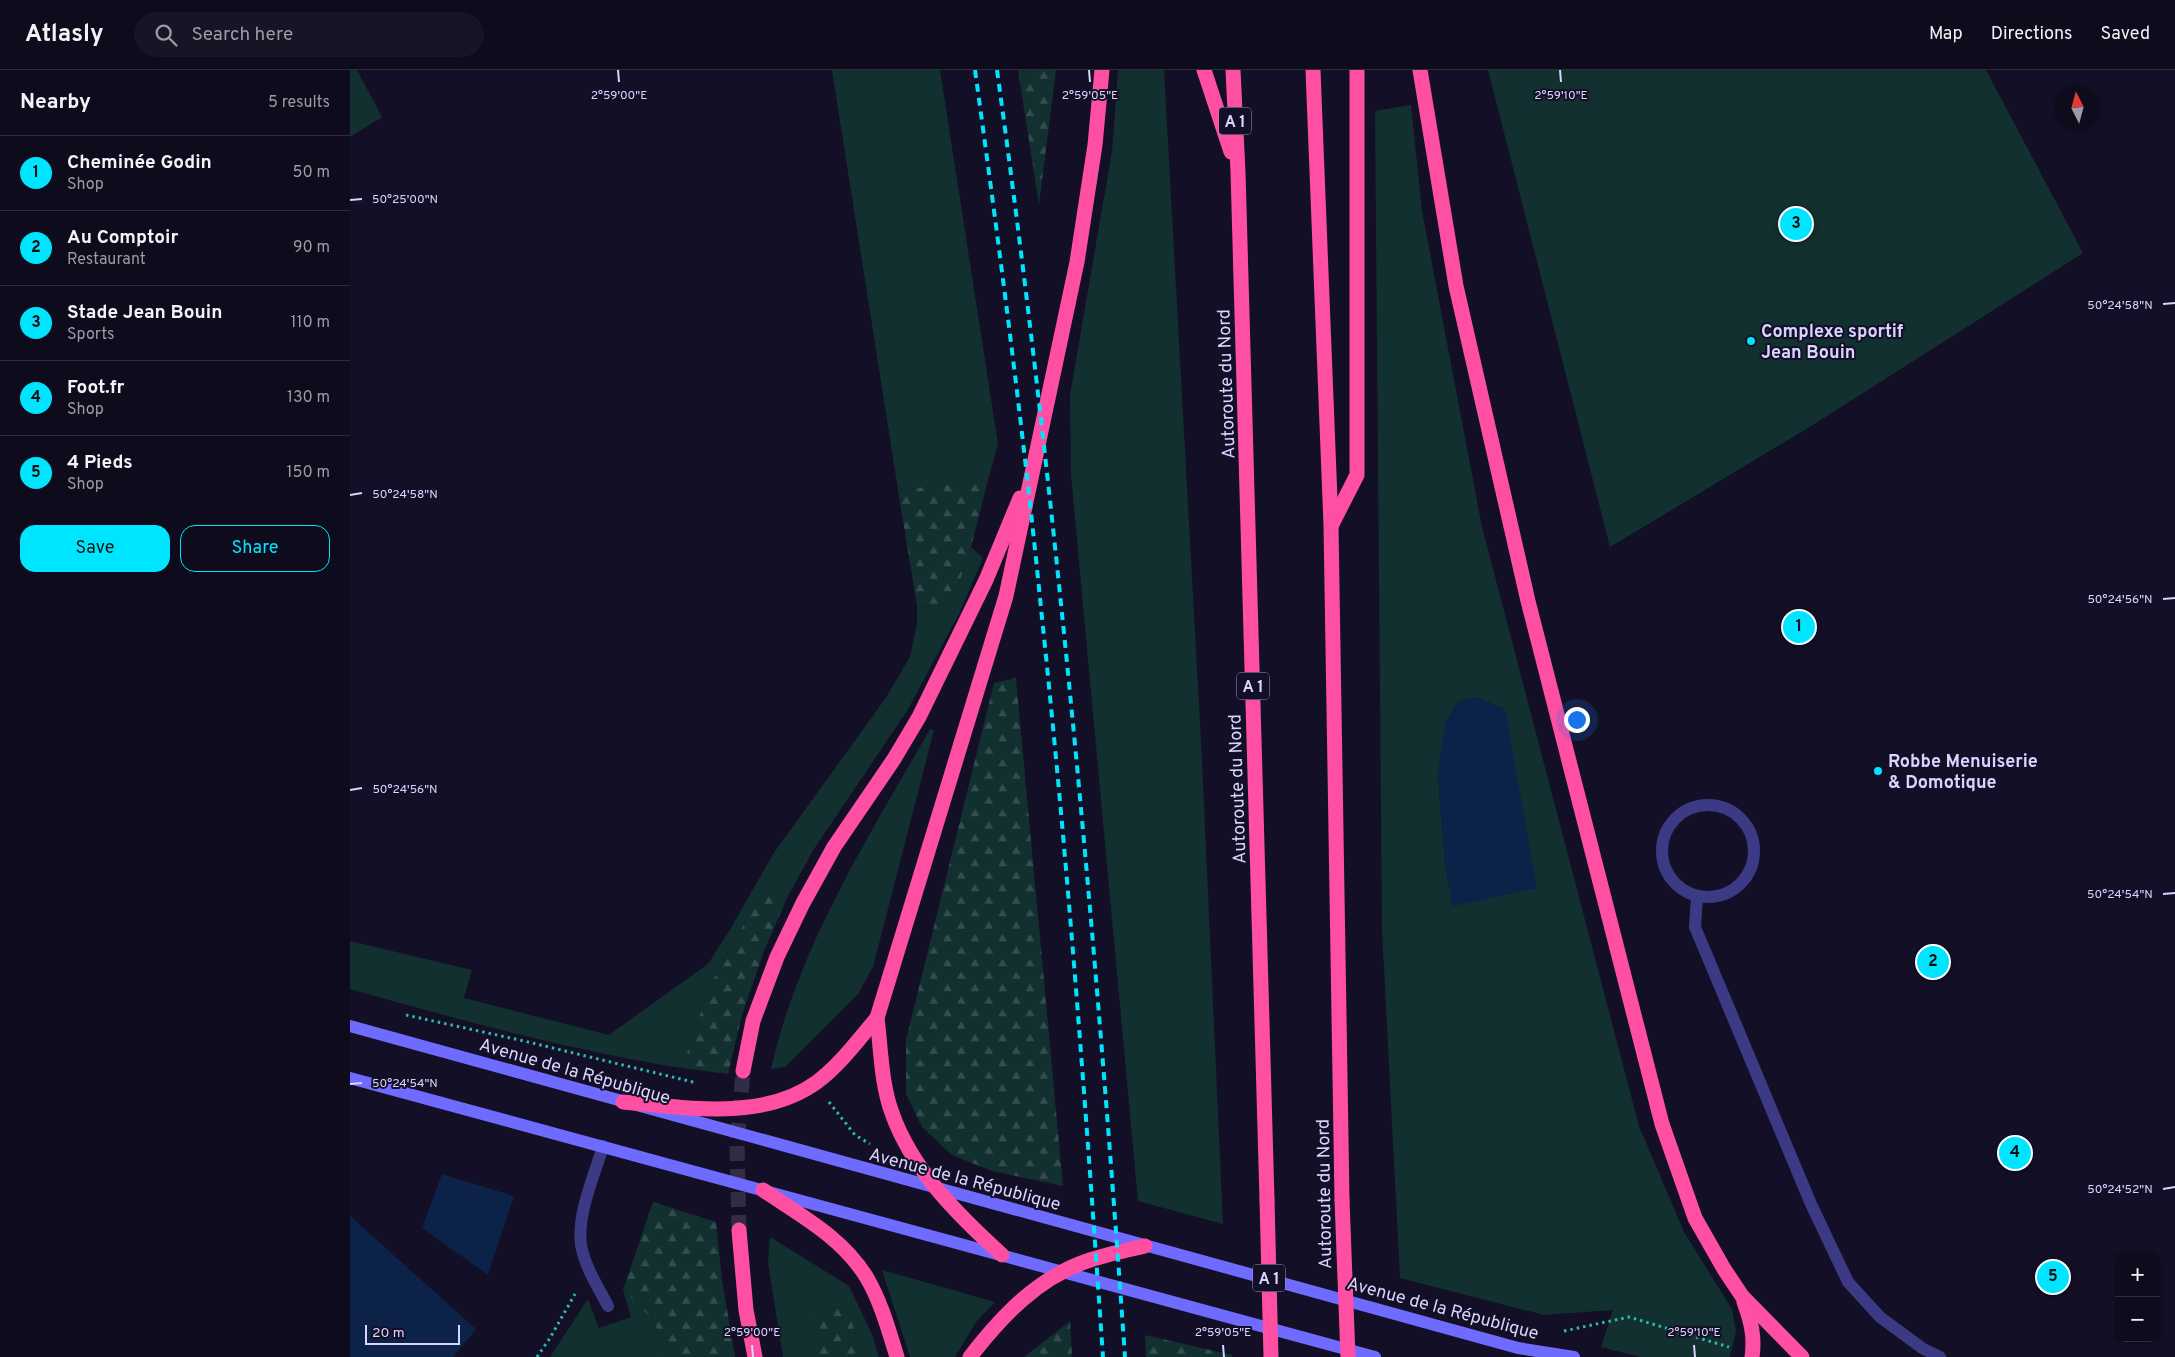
<!DOCTYPE html>
<html lang="en">
<head>
<meta charset="utf-8">
<style>
	:root { --surface:#0e0b1c; --page:#171425; --text:#f1f3f6; --muted:#9b9ba3; --line:#2e2b3b; --accent:#00e5ff }
	body { margin:0; font-family:Overpass,sans-serif; background:var(--page); color:var(--text) }
	.controls { position:absolute; right:15px; bottom:15px; display:grid; overflow:hidden; border-radius:10px; box-shadow:0 1px 4px #0004 }
	.controls button { width:45px; height:45px; display:grid; place-items:center; padding:0; border:0; border-bottom:1px solid var(--line); background:var(--surface); color:var(--text); font:25px sans-serif }
	.compass { position:absolute; left:1705px; top:15px; width:45px; height:45px; border-radius:50%; background:var(--surface); box-shadow:0 1px 4px #0004; rotate:354deg }
	.scale { position:absolute; left:15px; bottom:12px; width:95px; box-sizing:border-box; padding-left:5px; border:2px solid #d9d4ff; border-top:0; font-size:14px; line-height:18px; white-space:nowrap; color:#d9d4ff; -webkit-text-stroke:4px #130f26; paint-order:stroke }
	.you { position:absolute; left:1226px; top:649px; width:18px; height:18px; margin:-12px; border:4px solid #fff; border-radius:50%; background:#1a73e8; box-shadow:0 0 0 8px #1a73e833 }
	.badge { display:grid; place-items:center; width:32px; height:32px; border-radius:50%; background:var(--accent); color:#111; font-size:16px; font-weight:700 }
	.pin { position:absolute; translate:-50% -50%; border:2px solid #fff; box-shadow:0 1px 5px #0006 }
	.list { margin:0; padding:0; list-style:none }
	h2 { display:flex; justify-content:space-between; align-items:center; height:65px; margin:0; padding:0 20px; font-size:21px }
	h2 small { font-size:16px; font-weight:400; color:var(--muted) }
	.list li { display:grid; grid-template-columns:32px 1fr auto; gap:15px; align-items:center; box-sizing:border-box; height:75px; padding:0 20px; border-top:1px solid var(--line) }
	.list b { display:block; font-size:19px; white-space:nowrap }
	.list p { margin:0; font-size:16px; white-space:nowrap; color:var(--muted) }
	.list em { font-size:16px; font-style:normal; color:var(--muted) }
	.actions { display:flex; gap:10px; padding:15px 20px }
	.actions a { flex:1; padding:11px 0; border:1px solid var(--accent); border-radius:15px; text-align:center; font-size:18px; color:var(--accent) }
	.actions .main { background:var(--accent); color:#111 }
	.icon { flex:none; width:28px; height:28px; fill:none; stroke:currentColor; stroke-width:2; stroke-linecap:round; stroke-linejoin:round }
	.map { position:relative; flex:none; width:1825px; height:1287px; overflow:hidden }
	header { display:flex; align-items:center; gap:30px; box-sizing:border-box; height:70px; padding:0 25px; background:var(--surface); border-bottom:1px solid var(--line) }
	header strong { font-size:24px }
	nav { display:flex; gap:28px; margin-inline-start:auto; font-size:18px }
	.search { width:350px; height:45px; background:var(--page); display:flex; align-items:center; gap:12px; box-sizing:border-box; padding:0 18px; border-radius:28px; color:var(--muted); font-size:19px }
	main { display:flex }
	aside { flex:1; background:var(--surface) }
	.map>svg:first-child { display:block }
</style>
</head>
<body>
<header>
<strong>Atlasly</strong>
<div class="search"><svg class="icon" aria-label="search" viewBox="0 0 24 24"><circle cx="10" cy="10" r="6"/><path d="M15 15l6 6"/></svg>Search here</div>
<nav><a>Map</a><a>Directions</a><a>Saved</a></nav>
</header>
<main>
<aside>
<h2>Nearby<small>5 results</small></h2>
<ul class="list">
<li><span class="badge">1</span><div><b>Cheminée Godin</b><p>Shop</p></div><em>50 m</em></li>
<li><span class="badge">2</span><div><b>Au Comptoir</b><p>Restaurant</p></div><em>90 m</em></li>
<li><span class="badge">3</span><div><b>Stade Jean Bouin</b><p>Sports</p></div><em>110 m</em></li>
<li><span class="badge">4</span><div><b>Foot.fr</b><p>Shop</p></div><em>130 m</em></li>
<li><span class="badge">5</span><div><b>4 Pieds</b><p>Shop</p></div><em>150 m</em></li>
</ul>
<div class="actions"><a class="main">Save</a><a>Share</a></div>
</aside>
<div class="map">
<svg width="1825" height="1287" viewBox="0 0 1825 1287">
	<defs>
		<pattern id="forest-firs" width="22" height="20" patternUnits="userSpaceOnUse" patternTransform="scale(1.25)"><rect width="22" height="20" fill="#12302f"/><path d="M5 1l3.5 6h-7zM16 11l3.5 6h-7z" fill="#344d4e"/></pattern>
	</defs>
	<rect width="100%" height="100%" fill="#130f26"/>
	<g fill="#12302f" fill-rule="evenodd">
		<path d="M 0,0 L 7,0 L 32,47 L 0,67 Z"/>
		<path d="M 482,0 L 590,0 L 648,374 L 638,410 L 548,420 Z"/>
		<path d="M 768,0 L 814,0 L 851,670 L 873,1154 L 788,1131 L 721,405 L 720,325 L 762,81 Z"/>
		<path d="M 1138,0 L 1636,0 L 1733,183 L 1458,358 L 1260,477 Z"/>
		<path d="M 1061,35 L 1072,141 L 1132,457 L 1289,1056 L 1334,1162 L 1382,1239 L 1386,1261 L 1380,1287 L 1290,1287 L 1251,1277 L 1263,1240 L 1194,1245 L 1050,1208 L 1032,860 L 1025,41 ZM 1088,704 L 1187,818 L 1186,818 L 1103,835 L 1095,794 Z"/>
		<path d="M 621,477 L 633,488 L 609,544 L 557,641 L 464,779 L 437,828 L 413,820 L 360,915 L 332,998 C 219,980 110,950 0,919 L 0,871 L 122,900 L 114,928 L 259,965 L 358,894 L 381,858 L 423,784 L 535,629 L 560,587 L 567,553 L 567,536 L 583,537 L 603,532 Z"/>
		<path d="M 580,659 L 584,660 L 523,897 L 508,924 L 435,997 L 421,999 C 449,875 518,768 580,659 Z"/>
		<path d="M 420,1167 L 499,1216 L 522,1264 L 529,1287 L 512,1287 L 498,1238 L 463,1237 L 464,1287 L 433,1287 L 418,1193 Z"/>
		<path d="M 532,1200 L 645,1232 L 626,1252 L 605,1287 L 560,1287 Z"/>
		<path d="M 273,1220 L 305,1252 L 313,1287 L 200,1287 L 238,1229 L 249,1258 L 281,1247 Z"/>
	</g>
	<g fill="url(#forest-firs)">
		<path d="M 668,0 L 706,0 L 689,135 Z"/>
		<path d="M 638,410 L 621,477 L 603,532 L 583,537 L 567,536 L 548,420 Z"/>
		<path d="M 666,608 L 666,609 L 713,1116 L 642,1101 L 602,1085 L 572,1057 L 556,1024 L 556,970 L 644,613 Z"/>
		<path d="M 413,820 L 437,828 L 414,881 L 392,945 L 378,1004 L 332,998 L 360,915 Z"/>
		<path d="M 303,1132 L 366,1152 L 372,1210 L 385,1287 L 313,1287 L 305,1252 L 273,1220 Z"/>
		<path d="M 463,1236 L 498,1238 L 512,1287 L 464,1287 Z"/>
		<path d="M 720,1251 L 722,1287 L 674,1287 Z"/>
		<path d="M 795,1265 L 882,1285 L 882,1287 L 796,1287 Z"/>
	</g>
	<g fill="#0c2248">
		<path d="M 1128,627 L 1155,639 L 1187,818 L 1103,836 L 1095,794 L 1088,704 L 1095,652 L 1108,631 Z"/>
		<path d="M 92,1104 L 164,1126 L 138,1205 L 72,1158 Z"/>
		<path d="M 0,1146 L 126,1259 L 103,1287 L 0,1287 Z"/>
	</g>
	<g fill="none" stroke-linecap="round" stroke-linejoin="round">
		<path stroke="#312d47" stroke-width="15" stroke-dasharray="15 8" stroke-linecap="butt" d="M 389,1160 L 387,1075 L 393,1001"/>
		<g stroke="#2fb8b0" stroke-width="3" stroke-dasharray="2.5 4" stroke-linecap="butt">
			<path d="M 56,945 L 174,971 L 347,1013"/>
			<path d="M 479,1032 L 505,1065 L 520,1074"/>
			<path d="M 1214,1261 L 1279,1247 L 1379,1277"/>
			<path d="M 187,1287 L 200,1268 L 225,1224"/>
		</g>
		<g stroke="#3d3a85" stroke-width="12">
			<circle cx="1358" cy="781" r="46"/>
			<path d="M 1347,826 L 1345,857 L 1461,1134 L 1498,1212 L 1530,1247 L 1572,1278 L 1590,1287"/>
			<path d="M 253,1076 C 244,1107 227,1143 231,1175 C 235,1197 248,1217 258,1236"/>
		</g>
		<g stroke="#6f6bff" stroke-width="12">
			<path d="M 0,956 L 1168,1278 L 1224,1287"/>
			<path d="M 0,1008 L 1025,1287"/>
		</g>
		<g stroke="#ff4fa3" stroke-width="15">
			<path d="M 854,0 L 881,82"/>
			<path d="M 883,0 L 888,102 L 917,1130"/>
			<path d="M 963,0 L 981,455 L 992,1130"/>
			<path d="M 1070,0 L 1106,216 L 1178,531 L 1312,1054 L 1345,1148 L 1374,1199 L 1392,1226 L 1452,1287"/>
			<path d="M 982,454 L 1007,405 L 1007,0"/>
			<path d="M 393,1001 L 403,951 L 427,887 L 453,833 L 484,777 L 544,689 L 569,647 L 636,510 L 670,428"/>
			<path d="M 273,1032 C 335,1037 412,1052 467,1012 C 490,995 508,970 527,948"/>
			<path d="M 413,1120 C 450,1145 493,1168 517,1208 C 531,1232 539,1261 547,1287"/>
			<path d="M 389,1160 L 396,1240 L 405,1287"/>
			<path d="M 652,1185 C 608,1145 562,1100 542,1043 C 531,1013 531,979 527,948 L 656,526 L 727,192 L 745,75 L 752,0"/>
			<path d="M 1394,1232 C 1401,1251 1405,1267 1402,1287"/>
			<path d="M 620,1287 C 652,1246 688,1207 740,1190 C 758,1184 777,1180 795,1176"/>
		</g>
		<g stroke="#00e5ff" stroke-width="4" stroke-dasharray="8 6" stroke-linecap="butt">
			<path d="M 625,0 C 650,182 674,365 692,548 C 718,794 736,1041 753,1287"/>
			<path d="M 647,0 C 706,427 745,857 775,1287"/>
		</g>
		<g stroke="#ff4fa3" stroke-width="15">
			<path d="M 917,1130 L 921,1287"/>
			<path d="M 992,1130 L 998,1287"/>
		</g>
	</g>
	<path fill="none" stroke="#d9d4ff" stroke-width="2" d="M 268,0 L 269,12M 739,0 L 740,12M 1210,0 L 1211,12M 0,130 L 12,129M 1813,234 L 1825,233M 0,425 L 12,423M 1813,529 L 1825,528M 0,720 L 12,718M 1813,824 L 1825,823M 0,1014 L 12,1013M 1813,1119 L 1825,1117M 402,1275 L 403,1287M 873,1275 L 874,1287M 1344,1275 L 1345,1287"/>
	<g fill="#00e5ff" stroke="#130f26" stroke-width="2">
		<circle cx="1401" cy="271" r="5"/>
		<circle cx="1528" cy="701" r="5"/>
	</g>
	<g text-anchor="middle" stroke-width="4" stroke-linejoin="round" paint-order="stroke">
		<g fill="#130f26" stroke="#9e99be" stroke-width="1">
			<rect x="869" y="37.5" width="32" height="27" rx="4"/>
			<rect x="887" y="602.5" width="32" height="27" rx="4"/>
			<rect x="903" y="1194.5" width="32" height="27" rx="4"/>
		</g>
		<g font-size="16" font-weight="bold" fill="#d9d4ff">
			<text x="885" y="57">A 1</text>
			<text x="903" y="622">A 1</text>
			<text x="919" y="1214">A 1</text>
		</g>
		<g font-size="18" font-weight="bold" fill="#d9d4ff" stroke="#130f26" text-anchor="start">
			<text x="1411" y="267">Complexe sportif<tspan x="1411" dy="21">Jean Bouin</tspan></text>
			<text x="1538" y="697">Robbe Menuiserie<tspan x="1538" dy="21">&amp; Domotique</tspan></text>
		</g>
		<g font-size="18" fill="#d9d4ff" stroke="#130f26">
			<text transform="translate(876 314) rotate(-92)" y="6">Autoroute du Nord</text>
			<text transform="translate(887 719) rotate(-92)" y="6">Autoroute du Nord</text>
			<text transform="translate(225 1001) rotate(16)" y="6">Avenue de la République</text>
			<text transform="translate(615 1109) rotate(15)" y="6">Avenue de la République</text>
			<text transform="translate(974 1124) rotate(-91)" y="6">Autoroute du Nord</text>
			<text transform="translate(1093 1238) rotate(15)" y="6">Avenue de la République</text>
		</g>
	</g>
	<g font-size="12" text-anchor="middle" fill="#d9d4ff" stroke="#130f26" stroke-width="4" stroke-linejoin="round" paint-order="stroke">
		<text x="269" y="29">2°59'00"E</text>
		<text x="740" y="29">2°59'05"E</text>
		<text x="1211" y="29">2°59'10"E</text>
		<text x="55" y="133">50°25'00"N</text>
		<text x="1770" y="239">50°24'58"N</text>
		<text x="55" y="428">50°24'58"N</text>
		<text x="1770" y="533">50°24'56"N</text>
		<text x="55" y="723">50°24'56"N</text>
		<text x="1770" y="828">50°24'54"N</text>
		<text x="55" y="1017">50°24'54"N</text>
		<text x="1770" y="1123">50°24'52"N</text>
		<text x="402" y="1266">2°59'00"E</text>
		<text x="873" y="1266">2°59'05"E</text>
		<text x="1344" y="1266">2°59'10"E</text>
	</g>
</svg>
<div class="controls">
<button>+</button>
<button>−</button>
</div>
<svg class="compass" viewBox="-18 -18 36 36"><path d="M0-13l5 13h-10z" fill="#e53935"/><path d="M0 13l5-13h-10z" fill="#9b9ba3"/></svg>
<div class="scale">20 m</div>
<div class="you"></div>
<div class="pin badge" style="left:1449px;top:557px">1</div>
<div class="pin badge" style="left:1583px;top:892px">2</div>
<div class="pin badge" style="left:1446px;top:154px">3</div>
<div class="pin badge" style="left:1665px;top:1083px">4</div>
<div class="pin badge" style="left:1703px;top:1207px">5</div>
</div>
</main>
</body>
</html>
